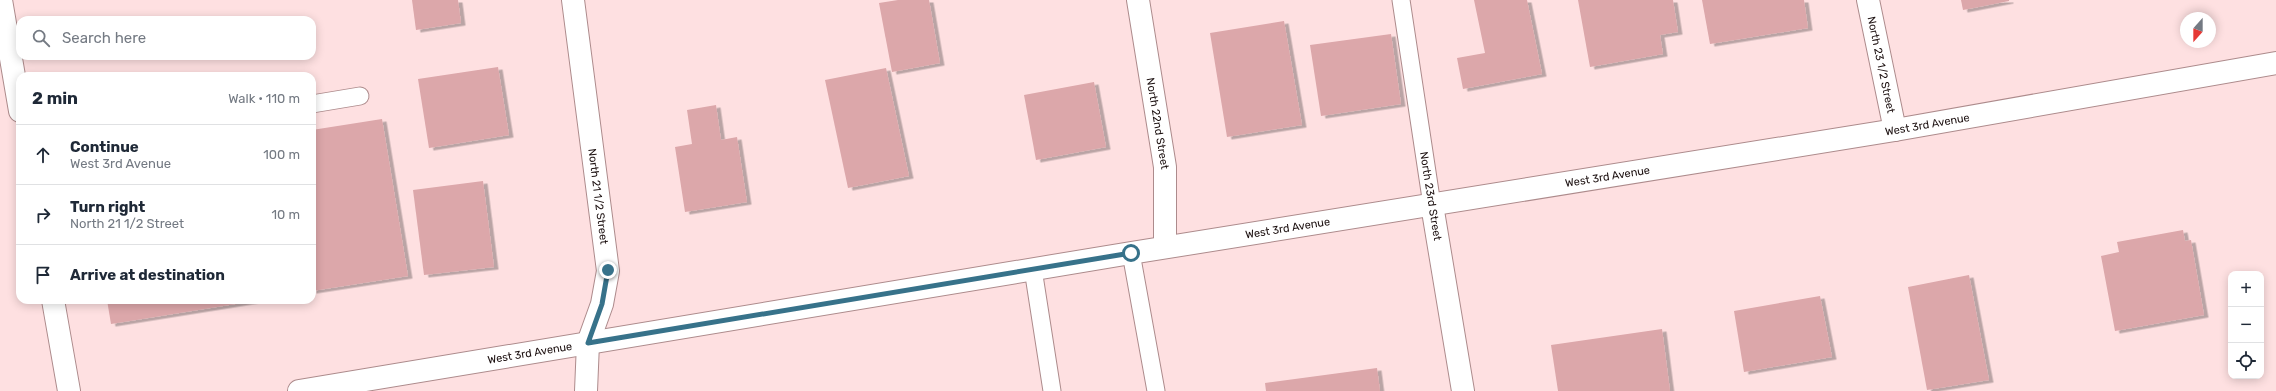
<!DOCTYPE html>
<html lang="en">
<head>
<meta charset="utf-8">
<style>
	:root { --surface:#fff; --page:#f2f2f3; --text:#1f2937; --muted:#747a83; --line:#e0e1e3 }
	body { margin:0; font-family:Rubik,sans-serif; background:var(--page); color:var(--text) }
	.controls { position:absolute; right:12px; bottom:12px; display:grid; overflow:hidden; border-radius:8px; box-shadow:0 2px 10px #0003 }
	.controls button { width:36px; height:36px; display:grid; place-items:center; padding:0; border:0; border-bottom:1px solid var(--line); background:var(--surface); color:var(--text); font:20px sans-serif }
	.compass { position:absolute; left:2180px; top:12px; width:36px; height:36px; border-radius:50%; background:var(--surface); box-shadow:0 2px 10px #0003; rotate:201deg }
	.stop { position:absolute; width:12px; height:12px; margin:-9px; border:3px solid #37728a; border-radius:50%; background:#fff }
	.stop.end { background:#37728a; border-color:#fff; box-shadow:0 1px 4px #0008 }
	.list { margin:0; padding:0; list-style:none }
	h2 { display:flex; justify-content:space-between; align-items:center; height:52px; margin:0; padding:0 16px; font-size:17px }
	h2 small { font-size:13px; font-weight:400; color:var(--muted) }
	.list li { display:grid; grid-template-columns:26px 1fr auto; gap:12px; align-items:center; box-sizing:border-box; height:60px; padding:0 16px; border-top:1px solid var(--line) }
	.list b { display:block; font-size:15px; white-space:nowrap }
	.list p { margin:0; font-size:13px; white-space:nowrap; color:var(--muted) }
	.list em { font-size:13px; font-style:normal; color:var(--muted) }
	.icon { flex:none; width:22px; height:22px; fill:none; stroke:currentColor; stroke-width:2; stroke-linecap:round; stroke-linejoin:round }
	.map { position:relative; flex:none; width:2276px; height:391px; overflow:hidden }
	.search { position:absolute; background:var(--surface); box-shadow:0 2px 10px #0003; left:16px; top:16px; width:300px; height:44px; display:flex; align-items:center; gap:10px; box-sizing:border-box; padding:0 14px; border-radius:12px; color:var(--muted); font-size:15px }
	.panel { position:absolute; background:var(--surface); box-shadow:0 2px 10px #0003; left:16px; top:72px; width:300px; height:232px; border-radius:12px }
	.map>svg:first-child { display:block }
</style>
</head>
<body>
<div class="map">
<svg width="2276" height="391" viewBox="0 0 2276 391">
	<defs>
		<filter id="shadow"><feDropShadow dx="4.5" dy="2.5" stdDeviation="0" flood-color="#0004"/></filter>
	</defs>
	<rect width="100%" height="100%" fill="#fee0e1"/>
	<g fill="#dca7aa" filter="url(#shadow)">
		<path d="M 412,0 L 458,0 L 461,23 L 416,30 Z"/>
		<path d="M 898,0 L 929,0 L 940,63 L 892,72 L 879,3 Z"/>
		<path d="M 1474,0 L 1527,0 L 1542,74 L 1463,89 L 1457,58 L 1485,53 Z"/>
		<path d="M 1578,0 L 1673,0 L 1678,32 L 1660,35 L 1663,54 L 1590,67 Z"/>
		<path d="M 1702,0 L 1804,0 L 1808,28 L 1710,44 Z"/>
		<path d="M 1961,0 L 2009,0 L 2009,1 L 1963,10 Z"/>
		<path d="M 1284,21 L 1302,125 L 1227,137 L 1210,33 Z"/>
		<path d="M 1391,34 L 1401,104 L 1321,116 L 1310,45 Z"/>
		<path d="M 498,67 L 509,135 L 429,148 L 418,79 Z"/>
		<path d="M 886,68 L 909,176 L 848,188 L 825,80 Z"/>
		<path d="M 1094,82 L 1106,147 L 1036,160 L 1024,95 Z"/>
		<path d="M 716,105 L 721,140 L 737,137 L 747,202 L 685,212 L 675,147 L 692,144 L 687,110 Z"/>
		<path d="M 382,119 L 408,276 L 312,291 L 312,130 Z"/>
		<path d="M 483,181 L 494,267 L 424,275 L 413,190 Z"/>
		<path d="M 2183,230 L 2185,241 L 2191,240 L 2204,315 L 2115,331 L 2101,256 L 2119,252 L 2117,242 Z"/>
		<path d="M 1969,275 L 1989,380 L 1927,390 L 1908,287 Z"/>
		<path d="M 1820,296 L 1832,357 L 1744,372 L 1734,311 Z"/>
		<path d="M 107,300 L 254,300 L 254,301 L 111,324 Z"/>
		<path d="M 1662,329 L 1670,391 L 1558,391 L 1551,345 Z"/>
		<path d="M 1377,368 L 1380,391 L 1266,391 L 1265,383 Z"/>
	</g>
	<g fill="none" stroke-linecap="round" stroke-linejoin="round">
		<defs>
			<g id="service">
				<path d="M 1401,0 L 1432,205"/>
				<path d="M 312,104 L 360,96"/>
				<path d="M 1131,253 L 1156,391"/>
				<path d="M 1033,269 L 1052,391"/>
			</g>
			<g id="minor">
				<path d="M 1,0 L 20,111"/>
				<path id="s1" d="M 573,0 L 608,271 L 602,304 L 588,343 L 586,391"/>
				<path id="s2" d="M 1138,0 L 1165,167 L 1165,247"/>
				<path id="s3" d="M 1868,0 L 1895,130"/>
				<path d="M 1432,205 L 1463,391"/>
				<path d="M 53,300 L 69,391"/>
				<path id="s4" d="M 299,391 L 1131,253 L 1895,130 L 2276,63"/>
			</g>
		</defs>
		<use href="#service" stroke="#ad8b8c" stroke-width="19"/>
		<use href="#minor" stroke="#ad8b8c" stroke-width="24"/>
		<use href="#service" stroke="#fff" stroke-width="17"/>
		<use href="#minor" stroke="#fff" stroke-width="22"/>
	</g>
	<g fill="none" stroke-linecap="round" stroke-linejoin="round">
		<path stroke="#37728a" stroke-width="5" d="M 608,270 L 602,304 L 588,343 L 1131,253"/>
	</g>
	<g text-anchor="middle" stroke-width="3" stroke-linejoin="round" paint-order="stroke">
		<g font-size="11" fill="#1b0f0f" stroke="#fff">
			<text dy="4" stroke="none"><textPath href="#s3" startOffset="66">North 23 1/2 Street</textPath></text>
			<text dy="4" stroke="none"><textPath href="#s2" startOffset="125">North 22nd Street</textPath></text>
			<text dy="4" stroke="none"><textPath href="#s4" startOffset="1650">West 3rd Avenue</textPath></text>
			<text dy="4" stroke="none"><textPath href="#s4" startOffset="1326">West 3rd Avenue</textPath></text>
			<text transform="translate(1431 196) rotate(81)" y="4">North 23rd Street</text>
			<text dy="4" stroke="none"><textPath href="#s1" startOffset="198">North 21 1/2 Street</textPath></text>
			<text dy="4" stroke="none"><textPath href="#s4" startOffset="1002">West 3rd Avenue</textPath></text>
			<text dy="4" stroke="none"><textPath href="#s4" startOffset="234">West 3rd Avenue</textPath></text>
		</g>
	</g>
</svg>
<div class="controls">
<button>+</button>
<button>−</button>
<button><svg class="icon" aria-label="locate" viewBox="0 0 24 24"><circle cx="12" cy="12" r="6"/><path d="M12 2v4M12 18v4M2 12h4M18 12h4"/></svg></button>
</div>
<svg class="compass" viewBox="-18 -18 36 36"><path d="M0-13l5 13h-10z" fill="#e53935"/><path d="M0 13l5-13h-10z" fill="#747a83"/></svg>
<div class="stop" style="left:1131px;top:253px"></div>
<div class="stop end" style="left:608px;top:270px"></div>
<div class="search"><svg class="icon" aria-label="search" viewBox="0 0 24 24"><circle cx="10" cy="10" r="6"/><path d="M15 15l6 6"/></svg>Search here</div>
<section class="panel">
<h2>2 min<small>Walk · 110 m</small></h2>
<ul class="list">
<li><svg class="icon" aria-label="ahead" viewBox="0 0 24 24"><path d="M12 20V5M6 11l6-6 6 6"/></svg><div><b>Continue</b><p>West 3rd Avenue</p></div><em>100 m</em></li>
<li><svg class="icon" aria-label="right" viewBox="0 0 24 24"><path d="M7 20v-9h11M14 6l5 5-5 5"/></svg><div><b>Turn right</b><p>North 21 1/2 Street</p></div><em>10 m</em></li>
<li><svg class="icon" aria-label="arrive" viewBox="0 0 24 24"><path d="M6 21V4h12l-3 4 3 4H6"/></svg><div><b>Arrive at destination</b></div></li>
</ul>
</section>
</div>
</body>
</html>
